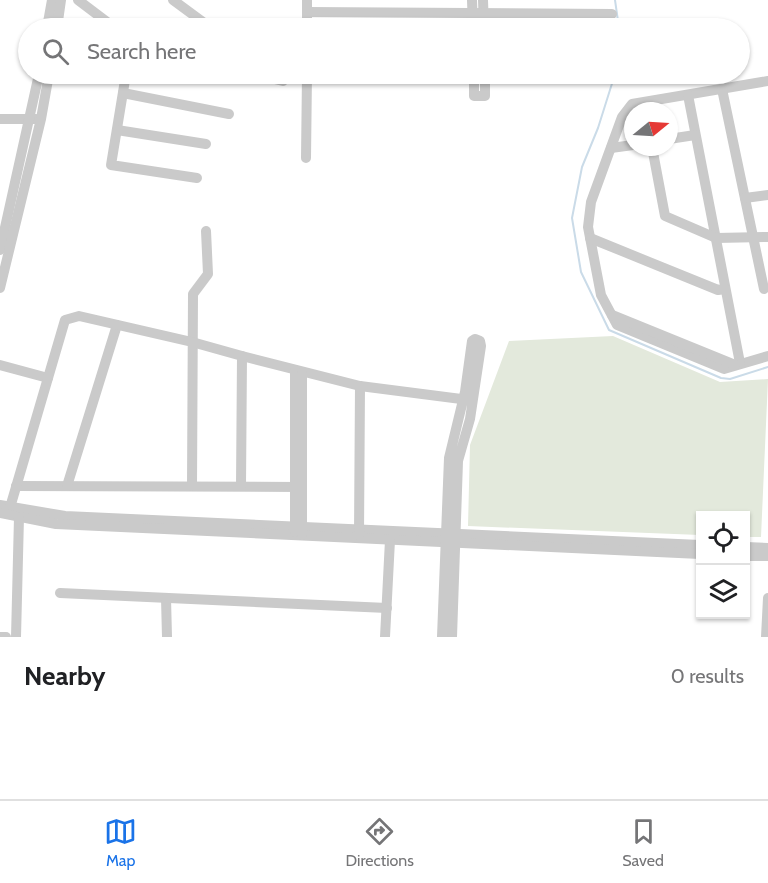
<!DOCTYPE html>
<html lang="en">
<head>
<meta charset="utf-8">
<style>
	:root { --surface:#fff; --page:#f6f6f6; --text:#202124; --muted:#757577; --line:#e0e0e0; --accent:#1a73e8 }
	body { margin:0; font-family:Cabin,sans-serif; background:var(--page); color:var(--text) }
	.controls { position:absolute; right:18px; bottom:18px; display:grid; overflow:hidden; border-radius:0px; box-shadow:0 2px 4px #0004 }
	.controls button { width:54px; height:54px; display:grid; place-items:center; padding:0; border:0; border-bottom:2px solid var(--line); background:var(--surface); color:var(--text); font:30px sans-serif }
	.compass { position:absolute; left:624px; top:102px; width:54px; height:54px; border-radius:50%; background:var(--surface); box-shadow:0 2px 4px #0004; rotate:72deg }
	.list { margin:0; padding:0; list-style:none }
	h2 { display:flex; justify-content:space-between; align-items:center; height:78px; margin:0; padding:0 24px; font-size:26px }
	h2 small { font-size:20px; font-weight:400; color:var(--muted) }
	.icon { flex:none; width:33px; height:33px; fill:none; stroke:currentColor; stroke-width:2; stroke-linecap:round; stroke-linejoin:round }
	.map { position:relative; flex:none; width:768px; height:637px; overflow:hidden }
	.search { position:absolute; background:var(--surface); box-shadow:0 2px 4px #0004; left:18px; right:18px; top:18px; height:66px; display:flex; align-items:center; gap:15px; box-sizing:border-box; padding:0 21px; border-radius:33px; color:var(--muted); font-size:22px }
	.sheet { height:162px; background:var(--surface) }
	nav { display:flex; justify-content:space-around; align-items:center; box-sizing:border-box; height:84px; border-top:2px solid var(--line); background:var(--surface); font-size:16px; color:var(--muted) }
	nav a { display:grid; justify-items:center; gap:3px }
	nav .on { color:var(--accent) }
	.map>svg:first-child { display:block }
</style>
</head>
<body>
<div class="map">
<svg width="768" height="637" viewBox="0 0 768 637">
	<rect width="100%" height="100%" fill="#fff"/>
	<path fill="#e3e9dc" d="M 613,336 L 720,382 L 768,379 L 761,537 L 746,537 L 746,516 L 700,516 L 700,535 L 468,526 L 470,445 L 509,341 Z"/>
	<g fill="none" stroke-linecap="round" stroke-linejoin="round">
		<g stroke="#cadbe8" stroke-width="2">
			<path d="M 615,0 L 619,28"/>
			<path d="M 615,74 L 598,128 L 582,167 L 572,218 L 581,272 L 609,330 L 721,378 L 730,379 L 768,367"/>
		</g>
		<g stroke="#cacaca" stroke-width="10">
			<path d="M 78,0 L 115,28"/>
			<path d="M 173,0 L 211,28"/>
			<path d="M 472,0 L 473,28"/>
			<path d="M 483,0 L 484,28"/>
			<path d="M 307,12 L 612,14"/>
			<path d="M 47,28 L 52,0"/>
			<path d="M 57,28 L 61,0"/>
			<path d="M 307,28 L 307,0"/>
			<path d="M 126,74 L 111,165 L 197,178"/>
			<path d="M 253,74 L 283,81"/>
			<path d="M 474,74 L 474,96 L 485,96 L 485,74"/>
			<path d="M 768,81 L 632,104 L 622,117 L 591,202 L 588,227 L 601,295 L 617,325 L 724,369 L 768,356"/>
			<path d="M 722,89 L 764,289"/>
			<path d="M 123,93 L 229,114"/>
			<path d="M 688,95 L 740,363"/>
			<path d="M 0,119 L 36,119"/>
			<path d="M 117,130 L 206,144"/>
			<path d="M 669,139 L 695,135"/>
			<path d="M 652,147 L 665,216 L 716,238 L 768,237"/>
			<path d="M 611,148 L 633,145"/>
			<path d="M 306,158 L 307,74"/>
			<path d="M 745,198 L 768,195"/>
			<path d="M 590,238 L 718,290 L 725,289"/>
			<path d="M 0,250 L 39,74"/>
			<path d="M 0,288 L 41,119 L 49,74"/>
			<path d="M 612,315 L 735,365"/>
			<path d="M 242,356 L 360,386 L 469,400"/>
			<path d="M 0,365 L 48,378"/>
			<path d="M 16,486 L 302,487"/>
			<path d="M 67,486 L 117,325"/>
			<path d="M 192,486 L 193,294 L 208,274 L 206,231"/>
			<path d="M 0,505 L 65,516 L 700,545"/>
			<path d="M 9,511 L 65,320 L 79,316 L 192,342 L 242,356 L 241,486"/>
			<path d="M 0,513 L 56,524 L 700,554"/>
			<path d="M 295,532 L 295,370"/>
			<path d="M 302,535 L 302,373"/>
			<path d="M 359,535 L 360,386"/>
			<path d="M 746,547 L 768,548"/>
			<path d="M 746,556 L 768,556"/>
			<path d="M 60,593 L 387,608"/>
			<path d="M 166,598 L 167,637"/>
			<path d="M 0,637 L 6,637"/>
			<path d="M 16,637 L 19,517"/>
			<path d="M 385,637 L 390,540"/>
			<path d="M 442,637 L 449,458 L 465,392 L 472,341 L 475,339 L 480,341 L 481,346 L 470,419 L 458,461 L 452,637"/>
			<path d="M 766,637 L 768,598"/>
		</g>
	</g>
</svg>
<div class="controls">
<button><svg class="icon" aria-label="locate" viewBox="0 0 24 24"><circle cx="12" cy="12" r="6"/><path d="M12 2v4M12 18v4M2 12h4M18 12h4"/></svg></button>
<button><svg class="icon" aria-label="layers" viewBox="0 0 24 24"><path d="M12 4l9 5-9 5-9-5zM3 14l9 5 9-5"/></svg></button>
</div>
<svg class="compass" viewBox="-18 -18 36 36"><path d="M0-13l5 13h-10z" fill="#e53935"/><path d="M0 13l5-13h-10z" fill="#757577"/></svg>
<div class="search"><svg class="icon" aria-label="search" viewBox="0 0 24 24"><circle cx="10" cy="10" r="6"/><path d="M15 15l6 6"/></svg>Search here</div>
</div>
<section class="sheet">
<h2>Nearby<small>0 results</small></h2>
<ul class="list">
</ul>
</section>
<nav>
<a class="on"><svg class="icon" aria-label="map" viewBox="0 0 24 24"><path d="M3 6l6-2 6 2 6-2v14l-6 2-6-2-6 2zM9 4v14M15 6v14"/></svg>Map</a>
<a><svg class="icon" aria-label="directions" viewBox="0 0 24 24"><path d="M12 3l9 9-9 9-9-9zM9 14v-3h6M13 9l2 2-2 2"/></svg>Directions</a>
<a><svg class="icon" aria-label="saved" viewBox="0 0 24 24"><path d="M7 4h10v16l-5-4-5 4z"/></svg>Saved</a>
</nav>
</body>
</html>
